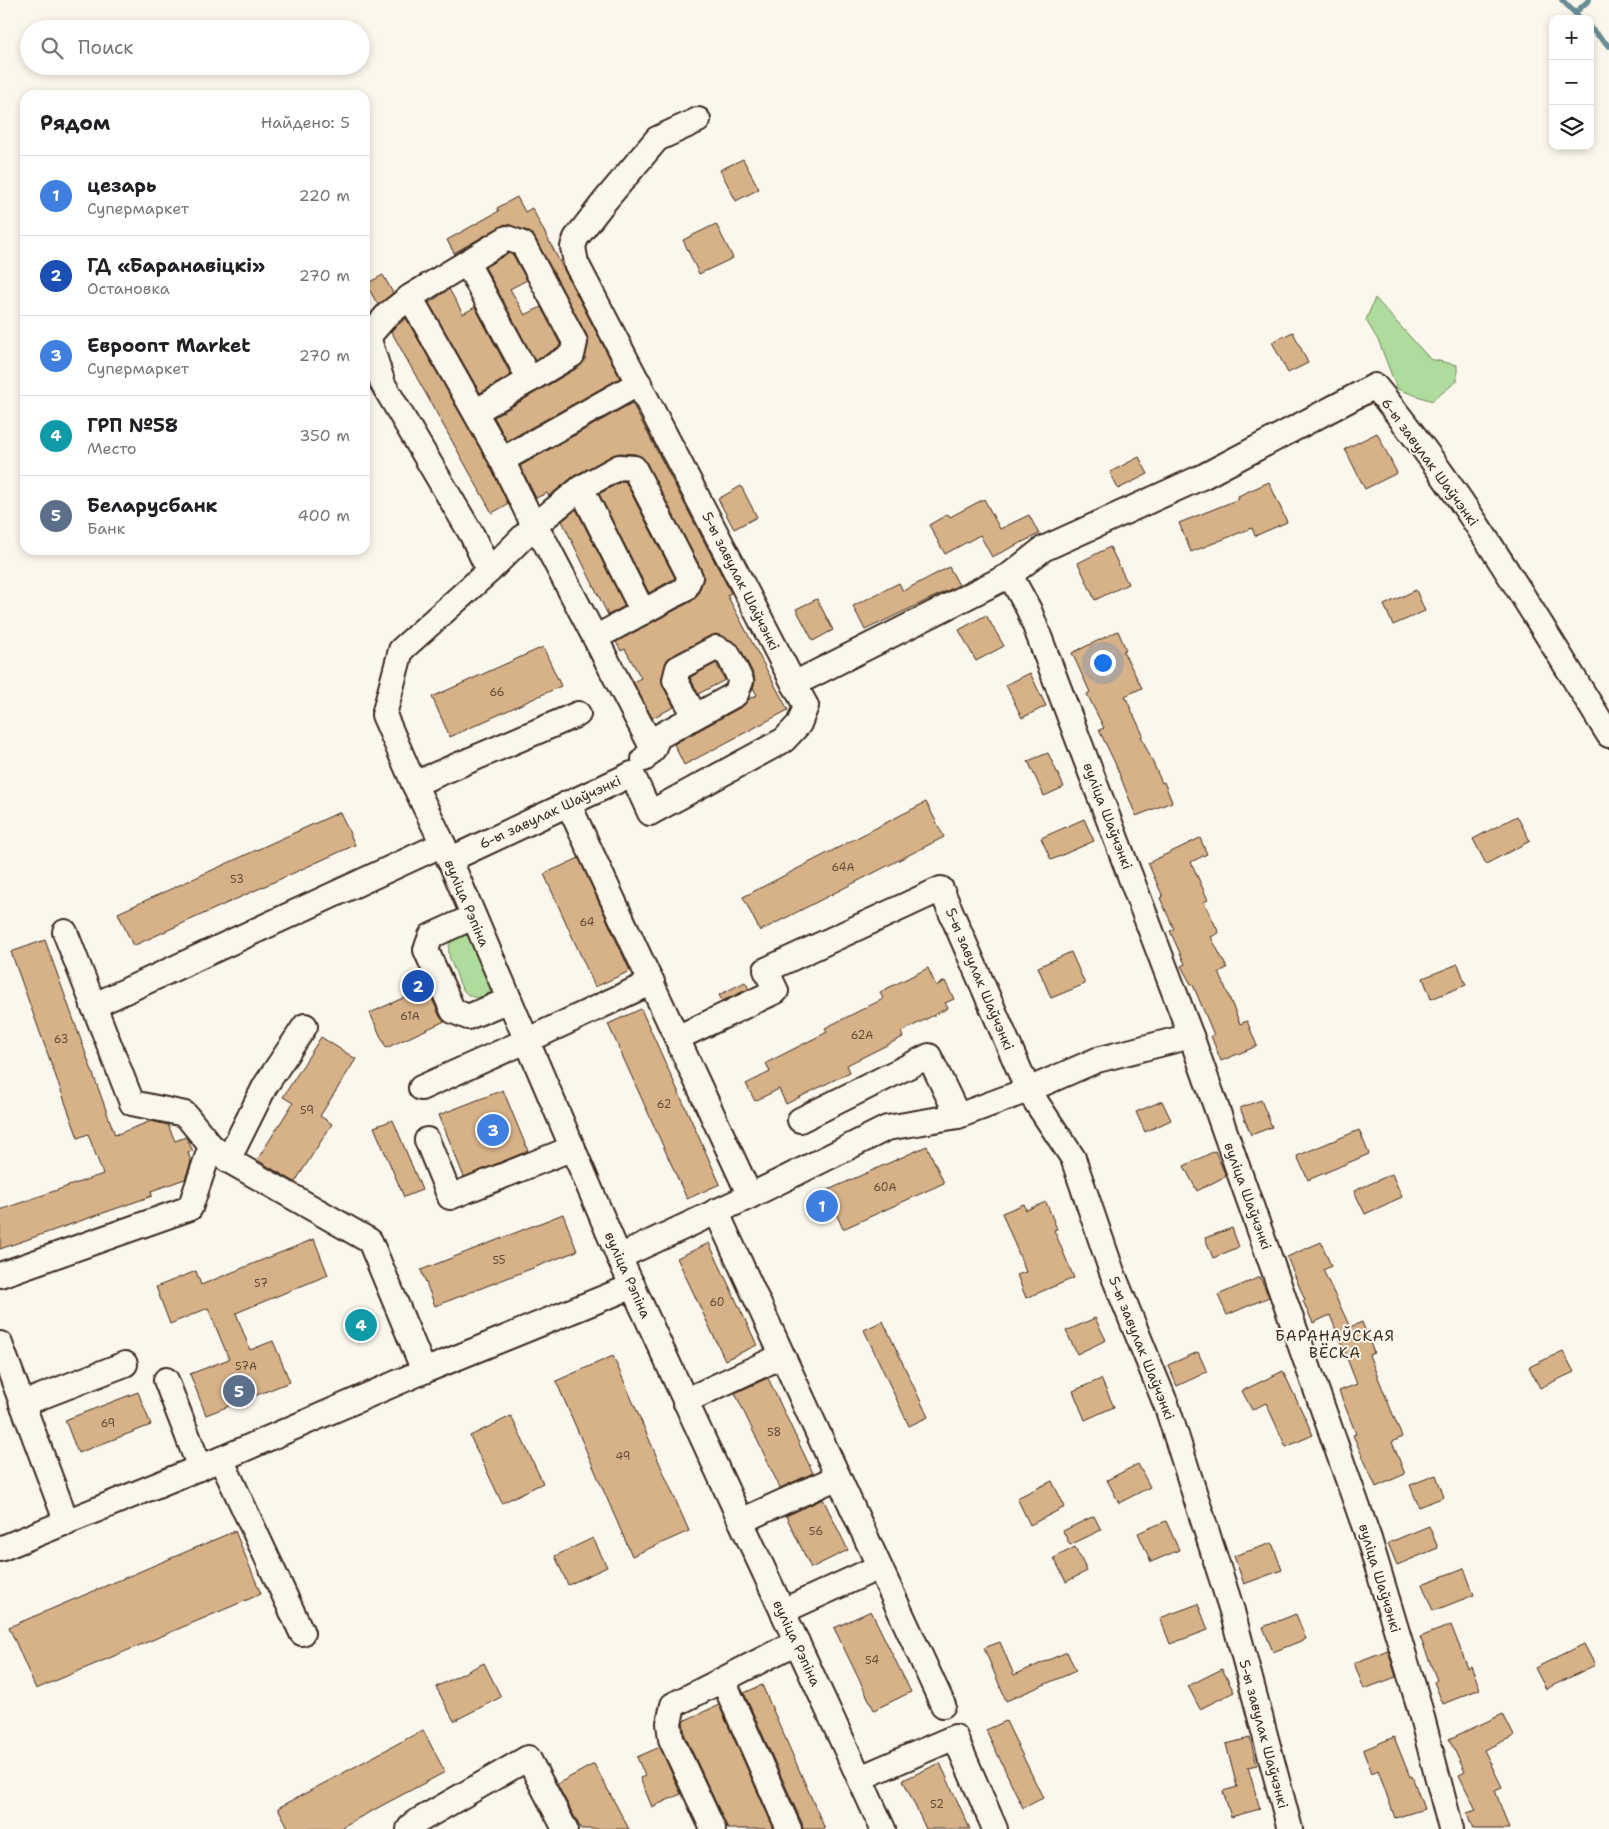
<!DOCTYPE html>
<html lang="ru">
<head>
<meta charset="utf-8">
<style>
	:root { --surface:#fff; --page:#f2f2f2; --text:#202124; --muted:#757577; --line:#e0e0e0; --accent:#1a73e8 }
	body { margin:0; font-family:"Shantell Sans",sans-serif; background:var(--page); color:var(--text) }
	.controls { position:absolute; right:15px; top:15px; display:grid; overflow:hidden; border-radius:10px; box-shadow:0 2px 8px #0003 }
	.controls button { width:45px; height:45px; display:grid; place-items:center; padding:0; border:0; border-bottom:1px solid var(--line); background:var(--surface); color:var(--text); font:25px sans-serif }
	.you { position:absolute; left:1102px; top:662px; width:18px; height:18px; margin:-12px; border:4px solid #fff; border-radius:50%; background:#1a73e8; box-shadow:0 0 0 8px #1a73e833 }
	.badge { display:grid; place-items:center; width:32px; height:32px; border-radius:50%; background:var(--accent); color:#fff; font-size:16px; font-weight:700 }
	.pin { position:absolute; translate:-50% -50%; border:2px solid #fff; box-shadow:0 1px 5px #0006 }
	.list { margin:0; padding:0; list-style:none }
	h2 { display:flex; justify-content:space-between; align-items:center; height:65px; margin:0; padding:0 20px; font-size:21px }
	h2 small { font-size:16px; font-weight:400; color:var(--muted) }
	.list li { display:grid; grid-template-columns:32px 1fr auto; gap:15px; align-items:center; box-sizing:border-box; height:80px; padding:0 20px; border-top:1px solid var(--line) }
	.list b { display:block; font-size:19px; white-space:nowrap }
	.list p { margin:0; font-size:16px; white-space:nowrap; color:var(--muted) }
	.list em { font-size:16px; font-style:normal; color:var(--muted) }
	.icon { flex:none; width:28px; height:28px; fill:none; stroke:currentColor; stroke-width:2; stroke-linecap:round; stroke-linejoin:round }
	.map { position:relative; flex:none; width:1609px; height:1829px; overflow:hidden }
	.search { position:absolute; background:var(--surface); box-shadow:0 2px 8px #0003; left:20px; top:20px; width:350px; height:55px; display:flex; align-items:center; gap:12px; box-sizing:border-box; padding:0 18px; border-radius:28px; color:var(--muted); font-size:19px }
	.panel { position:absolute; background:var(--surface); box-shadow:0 2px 8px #0003; left:20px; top:90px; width:350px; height:465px; border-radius:15px }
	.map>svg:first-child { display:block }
</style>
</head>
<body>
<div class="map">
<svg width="1609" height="1829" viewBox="0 0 1609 1829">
	<rect width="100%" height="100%" fill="#fbf7ec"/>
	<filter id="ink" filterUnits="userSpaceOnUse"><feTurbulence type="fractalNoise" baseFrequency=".02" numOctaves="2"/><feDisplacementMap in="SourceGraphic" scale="10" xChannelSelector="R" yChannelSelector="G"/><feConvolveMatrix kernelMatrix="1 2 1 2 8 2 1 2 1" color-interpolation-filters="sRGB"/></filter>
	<g filter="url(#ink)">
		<g fill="#aedc9c" stroke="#74835d">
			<path d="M 1375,298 L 1430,359 L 1457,365 L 1457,381 L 1432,401 L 1397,389 L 1379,342 L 1366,320 Z"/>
			<path d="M 463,935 L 472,936 L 494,987 C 487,998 473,1002 464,991 C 460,986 458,979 456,973 C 449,959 441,940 463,935 Z"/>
		</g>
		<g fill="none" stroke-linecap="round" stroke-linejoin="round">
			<g stroke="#678d95" stroke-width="5.5">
				<path d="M 1562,0 L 1581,19"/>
				<path d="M 1575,13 L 1589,0"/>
				<path d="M 1590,28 L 1609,46"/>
			</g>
		</g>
		<g fill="#d7b188" stroke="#3b2a1e">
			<path d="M 743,159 L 759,189 L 736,201 L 720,170 Z"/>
			<path d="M 517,197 L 525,212 L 532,208 L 620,378 L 507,441 L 494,417 L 579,367 L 585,358 L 588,345 L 587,336 L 535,238 L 528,231 L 505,224 L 454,253 L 447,240 L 499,211 L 497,208 Z"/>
			<path d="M 716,224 L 733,258 L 699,274 L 683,240 Z"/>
			<path d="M 508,253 L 513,255 L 527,280 L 510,289 L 525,315 L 541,307 L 560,344 L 560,346 L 535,361 L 485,267 Z"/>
			<path d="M 383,275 L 393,293 L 378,305 L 366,284 Z"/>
			<path d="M 449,289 L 463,314 L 475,307 L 511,375 L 480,393 L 429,303 Z"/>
			<path d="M 406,318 L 490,466 L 508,504 L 492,513 L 391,331 Z"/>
			<path d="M 1293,332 L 1308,363 L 1288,373 L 1272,342 Z"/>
			<path d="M 632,403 L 731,593 L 727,595 L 788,710 L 684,765 L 674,744 L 743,706 L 749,699 L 757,695 L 753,688 L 755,681 L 754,675 L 740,648 L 734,642 L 716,634 L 710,636 L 667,660 L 662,677 L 663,686 L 674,707 L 652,718 L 633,682 L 641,678 L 625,649 L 621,651 L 616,642 L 692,601 L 698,594 L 704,577 L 702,571 L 646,462 L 642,457 L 635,454 L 620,453 L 613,455 L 574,476 L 549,496 L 547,493 L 536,498 L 520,466 Z"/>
			<path d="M 1377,433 L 1397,473 L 1365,489 L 1345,449 Z"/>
			<path d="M 1139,457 L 1148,474 L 1118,489 L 1110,472 Z"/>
			<path d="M 622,481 L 625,481 L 675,578 L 649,593 L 599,494 Z"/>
			<path d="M 1269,482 L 1287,522 L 1255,536 L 1252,528 L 1191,552 L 1179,523 L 1239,499 L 1238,496 Z"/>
			<path d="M 741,486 L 757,517 L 734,529 L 718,499 Z"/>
			<path d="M 984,499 L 1000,529 L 1029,515 L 1039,534 L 992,557 L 980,535 L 945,554 L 929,525 L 948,514 L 950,517 Z"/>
			<path d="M 576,509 L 625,606 L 608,615 L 562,521 Z"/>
			<path d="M 1110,547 L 1128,584 L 1095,600 L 1078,563 Z"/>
			<path d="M 949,567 L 959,585 L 865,630 L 853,606 L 899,583 L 903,591 Z"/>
			<path d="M 1416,590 L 1425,611 L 1393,625 L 1384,605 Z"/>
			<path d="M 817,599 L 833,630 L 813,641 L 796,609 Z"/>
			<path d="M 986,615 L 1004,646 L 976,661 L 959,630 Z"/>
			<path d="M 1118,631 L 1126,650 L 1123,651 L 1142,688 L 1125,696 L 1143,735 L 1141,736 L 1162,783 L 1164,782 L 1172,802 L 1136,816 L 1115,763 L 1099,730 L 1104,728 L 1087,694 L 1090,692 L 1072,653 Z"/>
			<path d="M 543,647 L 561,686 L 450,737 L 432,697 Z"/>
			<path d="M 716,663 L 725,680 L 698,694 L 690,677 Z"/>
			<path d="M 1030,673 L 1046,706 L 1022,718 L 1006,685 Z"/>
			<path d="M 1048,753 L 1064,787 L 1044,796 L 1028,761 Z"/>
			<path d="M 926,802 L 944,837 L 760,931 L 743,897 Z"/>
			<path d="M 340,812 L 355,845 L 133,946 L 118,913 Z"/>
			<path d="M 1517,816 L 1530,841 L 1486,864 L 1473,839 Z"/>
			<path d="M 1084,819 L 1094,841 L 1051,860 L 1041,838 Z"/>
			<path d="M 1200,838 L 1207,854 L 1191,862 L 1208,900 L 1204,902 L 1219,933 L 1211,937 L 1227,968 L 1219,972 L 1240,1024 L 1247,1021 L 1257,1046 L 1221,1061 L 1211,1036 L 1214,1035 L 1193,985 L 1192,986 L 1181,966 L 1185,964 L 1170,931 L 1174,929 L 1160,898 L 1163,897 L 1148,863 Z"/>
			<path d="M 579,858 L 630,971 L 595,987 L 544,874 Z"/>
			<path d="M 45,940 L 115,1135 L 151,1121 L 168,1125 L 175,1141 L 186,1137 L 193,1151 L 188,1152 L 191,1162 L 185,1179 L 151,1191 L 152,1196 L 0,1249 L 0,1210 L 103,1174 L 88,1134 L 78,1138 L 11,952 Z"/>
			<path d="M 1071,952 L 1085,984 L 1051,998 L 1038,967 Z"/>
			<path d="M 1458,964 L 1466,985 L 1431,999 L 1423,978 Z"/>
			<path d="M 928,968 L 936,986 L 945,981 L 954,999 L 945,1003 L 948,1008 L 901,1032 L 903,1037 L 847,1065 L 850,1072 L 786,1104 L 779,1089 L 755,1101 L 746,1084 L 770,1072 L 766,1063 L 827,1032 L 825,1028 L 883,999 L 880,992 Z"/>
			<path d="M 745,982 L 749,989 L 722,1001 L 719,995 Z"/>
			<path d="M 427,987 L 440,1017 L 445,1021 L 386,1048 L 370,1013 Z"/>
			<path d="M 641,1009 L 720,1184 L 687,1199 L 608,1024 Z"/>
			<path d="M 321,1037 L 356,1059 L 320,1116 L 332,1124 L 295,1182 L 257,1160 L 293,1103 L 283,1097 Z"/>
			<path d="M 503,1090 L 528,1151 L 464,1177 L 439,1115 Z"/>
			<path d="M 1261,1100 L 1272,1127 L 1251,1135 L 1240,1108 Z"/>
			<path d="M 1162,1101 L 1171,1120 L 1145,1132 L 1136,1112 Z"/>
			<path d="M 393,1120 L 422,1190 L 404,1197 L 374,1127 Z"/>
			<path d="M 1359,1130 L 1369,1154 L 1308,1180 L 1297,1156 Z"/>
			<path d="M 927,1146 L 944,1183 L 843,1229 L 826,1191 Z"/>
			<path d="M 1215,1151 L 1226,1176 L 1197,1191 L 1184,1166 Z"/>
			<path d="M 1392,1174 L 1402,1197 L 1365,1214 L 1354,1191 Z"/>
			<path d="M 1046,1202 L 1057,1229 L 1054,1230 L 1074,1278 L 1026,1298 L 1017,1275 L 1026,1272 L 1002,1213 L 1024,1204 L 1026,1210 Z"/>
			<path d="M 563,1214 L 577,1251 L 435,1306 L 421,1270 Z"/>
			<path d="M 1232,1228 L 1239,1247 L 1213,1258 L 1205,1238 Z"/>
			<path d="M 314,1239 L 328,1275 L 236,1313 L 250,1350 L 273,1341 L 290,1382 L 206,1415 L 190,1374 L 229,1359 L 208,1308 L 170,1324 L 156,1287 L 196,1271 L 201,1285 Z"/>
			<path d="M 1321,1242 L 1331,1266 L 1323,1270 L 1350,1327 L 1362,1322 L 1374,1353 L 1369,1355 L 1402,1437 L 1392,1442 L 1405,1474 L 1376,1487 L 1353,1435 L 1356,1434 L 1339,1391 L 1357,1384 L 1330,1315 L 1313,1323 L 1303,1301 L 1305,1300 L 1287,1257 Z"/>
			<path d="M 709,1243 L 757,1345 L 725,1360 L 677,1258 Z"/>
			<path d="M 1260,1277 L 1269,1297 L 1227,1315 L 1218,1295 Z"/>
			<path d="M 367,1310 L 376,1331 L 354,1340 L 346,1319 Z"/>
			<path d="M 1095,1318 L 1106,1340 L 1077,1354 L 1066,1331 Z"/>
			<path d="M 883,1321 L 928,1417 L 909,1426 L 864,1330 Z"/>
			<path d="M 1563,1351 L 1574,1372 L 1540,1388 L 1529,1367 Z"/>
			<path d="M 1198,1352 L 1207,1372 L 1177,1386 L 1168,1365 Z"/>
			<path d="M 613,1356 L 689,1531 L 632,1556 L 556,1381 Z"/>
			<path d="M 1283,1371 L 1313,1435 L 1286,1447 L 1266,1403 L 1252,1410 L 1242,1391 Z"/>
			<path d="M 768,1378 L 813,1473 L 780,1488 L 735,1393 Z"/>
			<path d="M 1101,1379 L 1114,1407 L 1085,1420 L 1073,1391 Z"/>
			<path d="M 138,1392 L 151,1425 L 78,1453 L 65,1420 Z"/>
			<path d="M 511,1416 L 543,1483 L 502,1503 L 470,1436 Z"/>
			<path d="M 1138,1464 L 1150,1487 L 1119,1503 L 1107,1480 Z"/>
			<path d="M 1436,1475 L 1444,1497 L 1419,1507 L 1410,1485 Z"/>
			<path d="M 1052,1481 L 1065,1507 L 1030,1525 L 1017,1498 Z"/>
			<path d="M 823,1499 L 848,1550 L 811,1568 L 786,1516 Z"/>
			<path d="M 1094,1516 L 1101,1530 L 1070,1545 L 1063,1531 Z"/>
			<path d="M 1166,1521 L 1179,1550 L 1151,1562 L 1138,1533 Z"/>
			<path d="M 1429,1526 L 1438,1548 L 1397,1565 L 1388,1543 Z"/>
			<path d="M 235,1531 L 261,1594 L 36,1689 L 9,1627 Z"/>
			<path d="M 593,1538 L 607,1567 L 568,1585 L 555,1556 Z"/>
			<path d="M 1272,1543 L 1282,1570 L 1244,1584 L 1234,1556 Z"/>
			<path d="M 1075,1547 L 1087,1571 L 1066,1582 L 1054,1558 Z"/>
			<path d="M 1464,1568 L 1474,1595 L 1433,1611 L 1422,1584 Z"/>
			<path d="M 1198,1604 L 1208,1630 L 1170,1644 L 1160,1618 Z"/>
			<path d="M 871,1611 L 911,1692 L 874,1710 L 834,1628 Z"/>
			<path d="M 1296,1614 L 1306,1639 L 1273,1652 L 1263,1627 Z"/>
			<path d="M 1451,1625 L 1468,1668 L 1471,1666 L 1480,1689 L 1443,1704 L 1434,1682 L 1437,1680 L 1420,1637 Z"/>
			<path d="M 1000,1642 L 1014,1675 L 1067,1652 L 1076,1671 L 1006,1701 L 984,1648 Z"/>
			<path d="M 1584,1644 L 1595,1665 L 1546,1689 L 1535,1668 Z"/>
			<path d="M 1388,1650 L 1396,1677 L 1364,1689 L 1354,1663 Z"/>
			<path d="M 484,1663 L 501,1697 L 454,1721 L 436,1687 Z"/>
			<path d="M 1222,1669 L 1234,1692 L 1200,1709 L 1188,1686 Z"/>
			<path d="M 762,1685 L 825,1829 L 803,1829 L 802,1823 L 744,1693 Z"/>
			<path d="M 719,1705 L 774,1829 L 728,1829 L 685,1736 L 683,1721 Z"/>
			<path d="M 1503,1714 L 1514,1736 L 1484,1750 L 1502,1787 L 1495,1790 L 1509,1829 L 1473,1829 L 1467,1813 L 1476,1810 L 1459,1775 L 1465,1772 L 1449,1739 Z"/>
			<path d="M 1006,1721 L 1043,1798 L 1023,1808 L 986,1730 Z"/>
			<path d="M 423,1730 L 445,1772 L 338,1829 L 289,1829 L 278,1808 Z"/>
			<path d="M 1394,1737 L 1410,1777 L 1412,1776 L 1424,1809 L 1395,1818 L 1378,1770 L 1372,1773 L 1363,1750 Z"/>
			<path d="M 1250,1738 L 1257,1765 L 1248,1767 L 1260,1809 L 1231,1817 L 1223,1791 L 1237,1787 L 1226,1744 Z"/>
			<path d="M 660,1747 L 681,1794 L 652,1807 L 640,1778 L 645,1776 L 637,1757 Z"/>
			<path d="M 940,1763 L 970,1829 L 926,1829 L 903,1780 Z"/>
			<path d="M 594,1764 L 629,1829 L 581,1829 L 557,1784 Z"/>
		</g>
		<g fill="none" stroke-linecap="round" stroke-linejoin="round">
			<defs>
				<g id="minor">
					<path d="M 698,120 L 657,139 L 604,202 L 576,238 L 573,247 L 576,263 L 794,684 L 1010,575 L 1043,549 L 1204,476 L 1375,386 C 1464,494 1535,616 1609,735"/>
					<path d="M 467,263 L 530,380"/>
					<path d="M 410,297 L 387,315 L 368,337 L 383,384 L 472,535 L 489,571"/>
					<path d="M 639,383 L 502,460 L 534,526 L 489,571 L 401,650 L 384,715 L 414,784 L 443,844 L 619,1257 L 883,1829"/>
					<path d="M 475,412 L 572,355 L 575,342 L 523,244 L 507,238 L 410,297 L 502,460"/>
					<path d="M 581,488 L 643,612"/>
					<path d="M 1010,575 L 1029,610 L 1191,1036 L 1369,1539 L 1418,1702 L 1451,1829"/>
					<path d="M 595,638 L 685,589 L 690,577 L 634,468 L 619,467 L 581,488 L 534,526 L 546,544 L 653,749"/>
					<path d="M 644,759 L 653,749 L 658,737 L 736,694 L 741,681 L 728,654 L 716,648 L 678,668 L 675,680 L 695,716"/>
					<path d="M 414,784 L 578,714"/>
					<path d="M 568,803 L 750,1196"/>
					<path d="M 449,860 L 632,774 L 650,813 L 784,740 L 799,724 L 806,706 L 794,684"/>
					<path d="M 473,917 L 431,936 L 426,950 L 453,1011 L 468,1017 L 509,1000"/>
					<path d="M 65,932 L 132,1103 L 185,1114 L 211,1146 L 228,1160 L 265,1086 L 305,1026"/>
					<path d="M 93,1006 L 443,844"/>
					<path d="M 677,1038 L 776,991 L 766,970 L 941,889 L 1028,1090 L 1073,1158 L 1112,1272 L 1167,1407 L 1232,1611 L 1290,1829"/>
					<path d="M 421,1088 L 526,1041 L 652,982"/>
					<path d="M 800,1120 L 929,1056 L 958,1116"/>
					<path d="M 427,1140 L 450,1197 L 573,1148"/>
					<path d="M 228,1160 L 370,1241 L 424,1371"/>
					<path d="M 716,1211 L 943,1705"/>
					<path d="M 619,1257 L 750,1196 L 887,1128 L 958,1116 L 1028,1090 L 1097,1060 L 1191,1036"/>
					<path d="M 0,1275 L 190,1208 L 211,1146"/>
					<path d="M 0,1344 L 67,1523"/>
					<path d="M 166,1380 L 200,1468"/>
					<path d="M 685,1401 L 782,1356"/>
					<path d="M 22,1404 L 125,1364"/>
					<path d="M 221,1459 L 302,1633"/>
					<path d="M 741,1521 L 838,1477"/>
					<path d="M 0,1549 L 221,1459 L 424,1371 L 633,1286"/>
					<path d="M 783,1611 L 879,1567"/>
					<path d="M 723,1680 L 789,1829"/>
					<path d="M 860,1778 L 955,1737 L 995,1829"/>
					<path d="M 409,1829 L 413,1824 L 528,1758 L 565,1829"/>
					<path d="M 713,1829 L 671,1739 L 669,1723 L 673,1705 L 797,1642"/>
				</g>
			</defs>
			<use href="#minor" stroke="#3b2a1e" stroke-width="28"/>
			<use href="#minor" stroke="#fbf7ec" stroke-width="24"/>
		</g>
	</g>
	<g text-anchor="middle" stroke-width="4" stroke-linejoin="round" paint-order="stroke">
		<g font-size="11" fill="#624c38">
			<text x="497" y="696">66</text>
			<text x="843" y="871">64А</text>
			<text x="237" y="883">53</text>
			<text x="587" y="926">64</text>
			<text x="410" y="1020">61А</text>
			<text x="862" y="1039">62А</text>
			<text x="61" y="1043">63</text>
			<text x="664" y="1108">62</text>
			<text x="307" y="1114">59</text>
			<text x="885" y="1191">60А</text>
			<text x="499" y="1264">55</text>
			<text x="261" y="1287">57</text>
			<text x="717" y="1306">60</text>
			<text x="246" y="1370">57А</text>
			<text x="108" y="1427">69</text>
			<text x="774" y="1436">58</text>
			<text x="623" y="1460">49</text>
			<text x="816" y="1535">56</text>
			<text x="872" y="1664">54</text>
			<text x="937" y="1808">52</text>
		</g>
		<g font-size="14" fill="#3b2a1e" stroke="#fbf7ec">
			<text transform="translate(1430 462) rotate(54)" y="5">6-ы завулак Шаўчэнкі</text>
			<text transform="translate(741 581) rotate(63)" y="5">5-ы завулак Шаўчэнкі</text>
			<text transform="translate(550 812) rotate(-25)" y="5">6-ы завулак Шаўчэнкі</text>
			<text transform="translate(1108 816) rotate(69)" y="5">вуліца Шаўчэнкі</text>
			<text transform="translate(467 903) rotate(67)" y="5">вуліца Рэпіна</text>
			<text transform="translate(980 979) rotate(67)" y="5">5-ы завулак Шаўчэнкі</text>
			<text transform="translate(1248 1196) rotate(70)" y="5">вуліца Шаўчэнкі</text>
			<text transform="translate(628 1275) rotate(66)" y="5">вуліца Рэпіна</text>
			<text transform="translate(1142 1348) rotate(68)" y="5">5-ы завулак Шаўчэнкі</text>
			<text transform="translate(1380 1578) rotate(73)" y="5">вуліца Шаўчэнкі</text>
			<text transform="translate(797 1643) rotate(65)" y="5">вуліца Рэпіна</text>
			<text transform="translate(1264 1734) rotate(75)" y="5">5-ы завулак Шаўчэнкі</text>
		</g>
		<g font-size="15" letter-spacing="1" fill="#3b2a1e" stroke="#fbf7ec">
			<text x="1335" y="1341">БАРАНАЎСКАЯ<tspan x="1335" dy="17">ВЁСКА</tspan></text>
		</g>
	</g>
</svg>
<div class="controls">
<button>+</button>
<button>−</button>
<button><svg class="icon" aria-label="layers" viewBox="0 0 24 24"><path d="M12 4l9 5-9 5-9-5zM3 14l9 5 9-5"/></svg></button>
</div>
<div class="you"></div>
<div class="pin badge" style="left:822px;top:1206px;background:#3f7fe0">1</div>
<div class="pin badge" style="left:418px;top:986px;background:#1a4fb4">2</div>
<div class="pin badge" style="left:493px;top:1130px;background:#3f7fe0">3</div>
<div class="pin badge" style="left:361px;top:1325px;background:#0f9aa8">4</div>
<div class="pin badge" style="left:239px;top:1391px;background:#5c6f8a">5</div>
<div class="search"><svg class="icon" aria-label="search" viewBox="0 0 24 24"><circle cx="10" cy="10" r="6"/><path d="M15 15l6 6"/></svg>Поиск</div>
<section class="panel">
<h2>Рядом<small>Найдено: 5</small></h2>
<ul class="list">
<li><span class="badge" style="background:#3f7fe0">1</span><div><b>цезарь</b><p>Супермаркет</p></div><em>220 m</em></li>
<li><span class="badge" style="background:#1a4fb4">2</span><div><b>ГД «Баранавіцкі»</b><p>Остановка</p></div><em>270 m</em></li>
<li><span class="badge" style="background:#3f7fe0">3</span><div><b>Евроопт Market</b><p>Супермаркет</p></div><em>270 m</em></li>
<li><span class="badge" style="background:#0f9aa8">4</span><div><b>ГРП №58</b><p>Место</p></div><em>350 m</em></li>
<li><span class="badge" style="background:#5c6f8a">5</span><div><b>Беларусбанк</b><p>Банк</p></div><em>400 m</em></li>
</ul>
</section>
</div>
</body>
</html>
